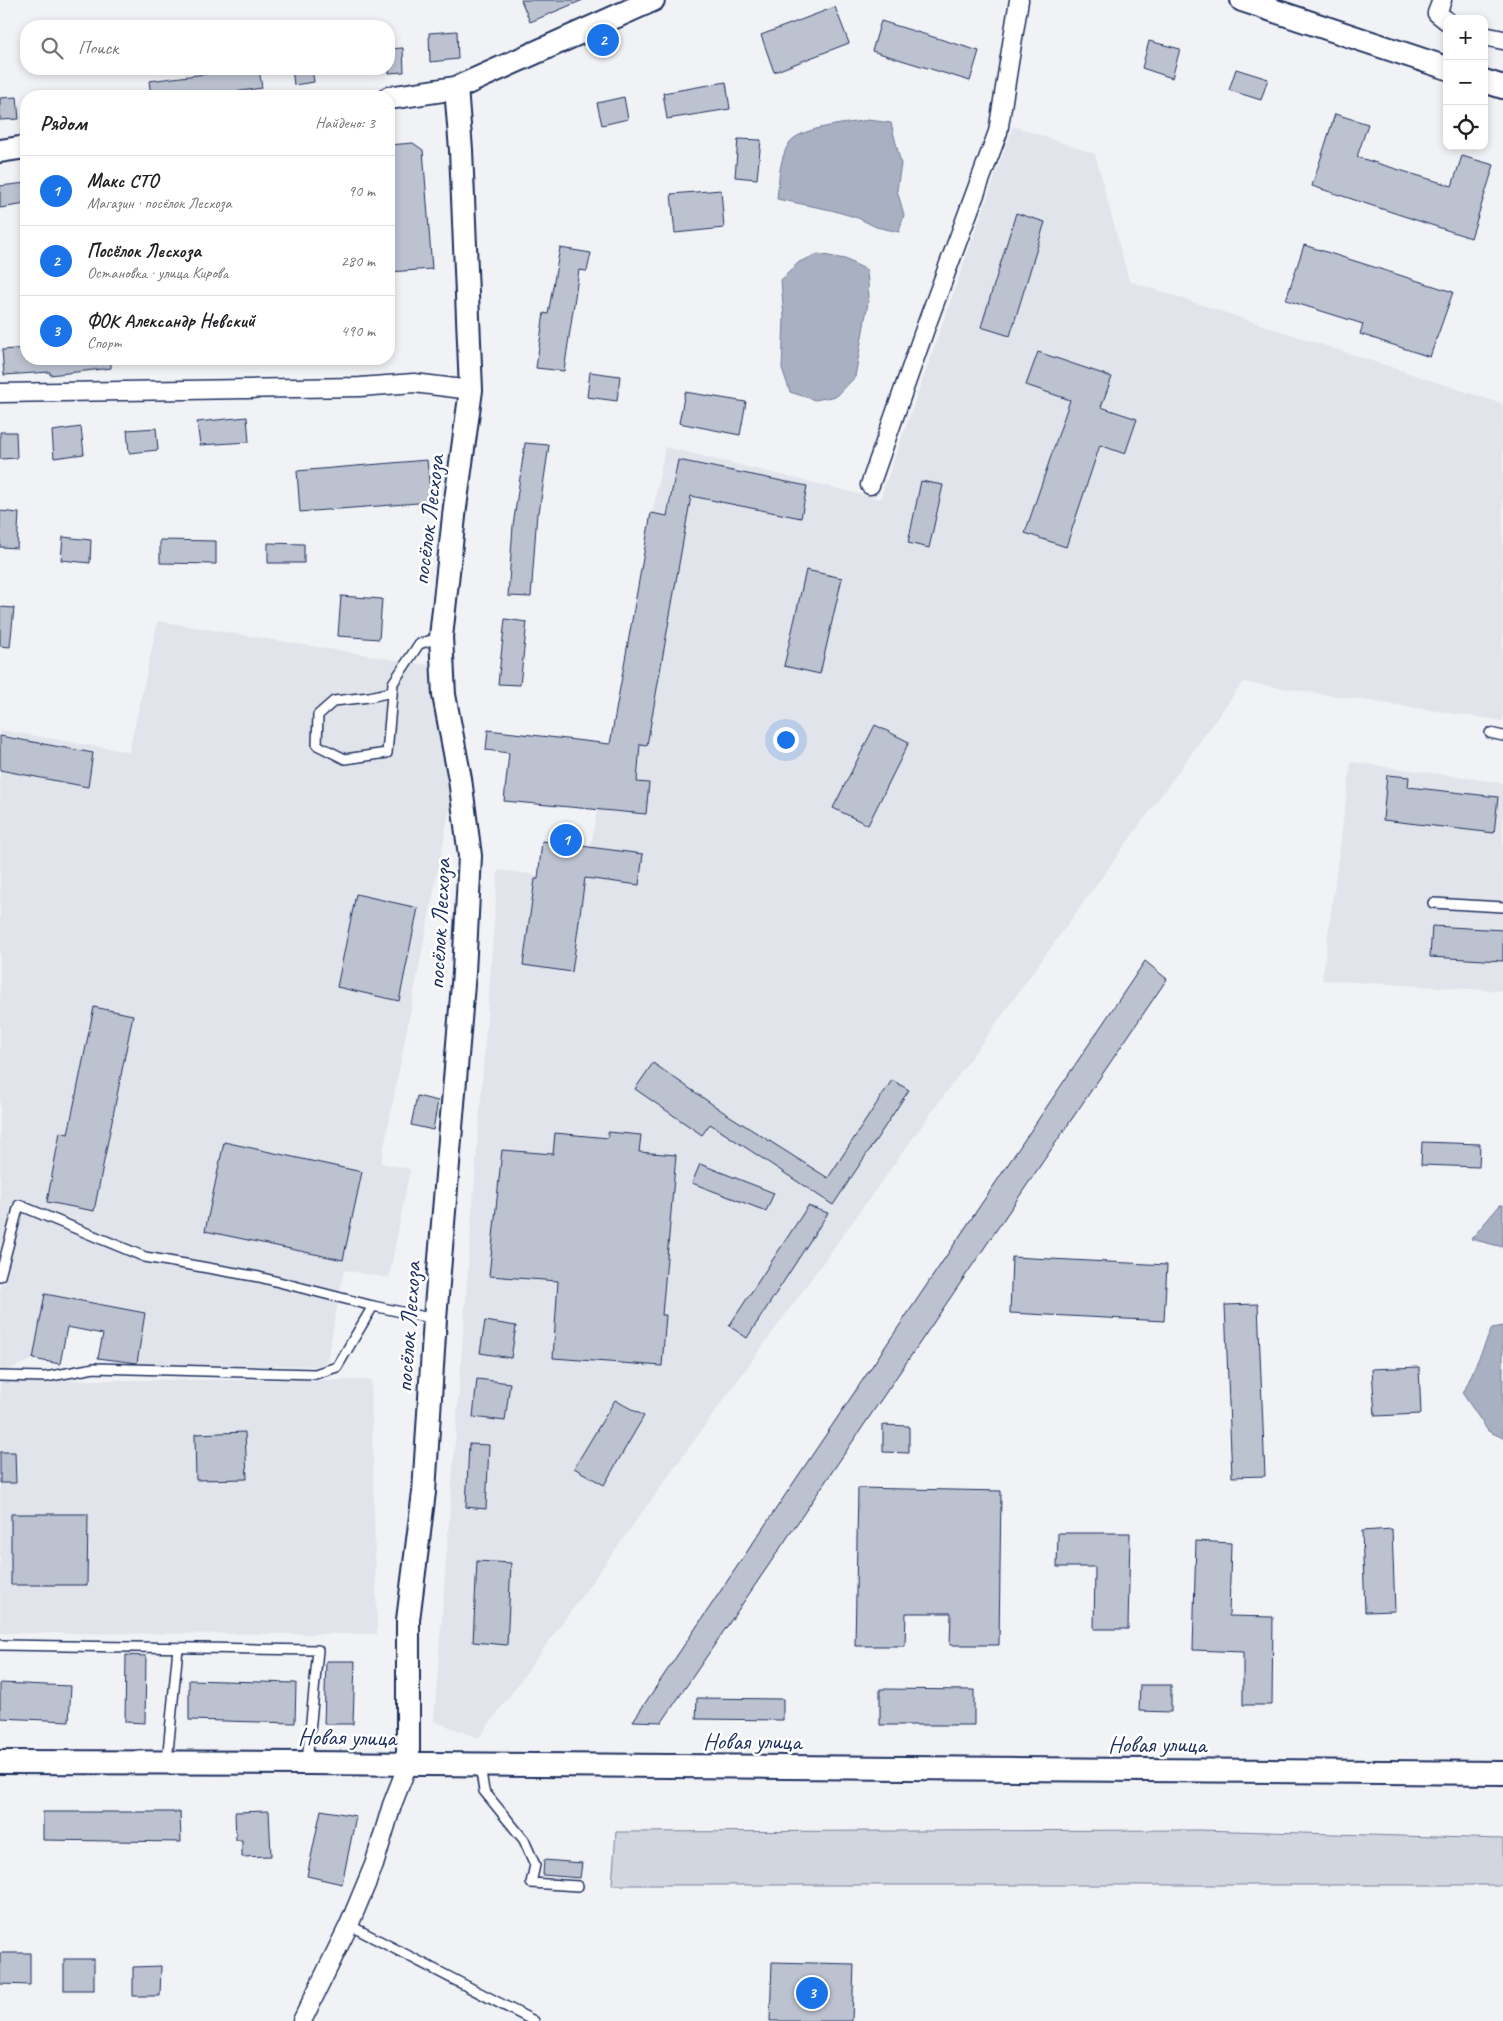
<!DOCTYPE html>
<html lang="ru">
<head>
<meta charset="utf-8">
<style>
	:root { --surface:#fff; --page:#f6f6f6; --text:#202124; --muted:#757577; --line:#e0e0e0; --accent:#1a73e8 }
	body { margin:0; font-family:Caveat,sans-serif; background:var(--page); color:var(--text) }
	.controls { position:absolute; right:15px; top:15px; display:grid; overflow:hidden; border-radius:10px; box-shadow:0 2px 8px #0003 }
	.controls button { width:45px; height:45px; display:grid; place-items:center; padding:0; border:0; border-bottom:1px solid var(--line); background:var(--surface); color:var(--text); font:25px sans-serif }
	.you { position:absolute; left:785px; top:739px; width:18px; height:18px; margin:-12px; border:4px solid #fff; border-radius:50%; background:#1a73e8; box-shadow:0 0 0 8px #1a73e833 }
	.badge { display:grid; place-items:center; width:32px; height:32px; border-radius:50%; background:var(--accent); color:#fff; font-size:16px; font-weight:700 }
	.pin { position:absolute; translate:-50% -50%; border:2px solid #fff; box-shadow:0 1px 5px #0006 }
	.list { margin:0; padding:0; list-style:none }
	h2 { display:flex; justify-content:space-between; align-items:center; height:65px; margin:0; padding:0 20px; font-size:21px }
	h2 small { font-size:16px; font-weight:400; color:var(--muted) }
	.list li { display:grid; grid-template-columns:32px 1fr auto; gap:15px; align-items:center; box-sizing:border-box; height:70px; padding:0 20px; border-top:1px solid var(--line) }
	.list b { display:block; font-size:19px; white-space:nowrap }
	.list p { margin:0; font-size:16px; white-space:nowrap; color:var(--muted) }
	.list em { font-size:16px; font-style:normal; color:var(--muted) }
	.icon { flex:none; width:28px; height:28px; fill:none; stroke:currentColor; stroke-width:2; stroke-linecap:round; stroke-linejoin:round }
	.map { position:relative; flex:none; width:1503px; height:2021px; overflow:hidden }
	.search { position:absolute; background:var(--surface); box-shadow:0 2px 8px #0003; left:20px; top:20px; width:375px; height:55px; display:flex; align-items:center; gap:12px; box-sizing:border-box; padding:0 18px; border-radius:20px; color:var(--muted); font-size:19px }
	.panel { position:absolute; background:var(--surface); box-shadow:0 2px 8px #0003; left:20px; top:90px; width:375px; height:275px; border-radius:20px }
	.map>svg:first-child { display:block }
</style>
</head>
<body>
<div class="map">
<svg width="1503" height="2021" viewBox="0 0 1503 2021">
	<rect width="100%" height="100%" fill="#f1f2f5"/>
	<filter id="ink" filterUnits="userSpaceOnUse"><feTurbulence type="fractalNoise" baseFrequency=".02" numOctaves="2"/><feDisplacementMap in="SourceGraphic" scale="10" xChannelSelector="R" yChannelSelector="G"/><feConvolveMatrix kernelMatrix="1 2 1 2 8 2 1 2 1" color-interpolation-filters="sRGB"/></filter>
	<g filter="url(#ink)">
		<g fill="#e1e4ea">
			<path d="M 1013,126 L 1095,154 L 1129,281 L 1503,404 L 1503,721 L 1243,682 L 479,1738 L 434,1721 L 498,870 L 584,881 L 665,447 L 880,499 Z"/>
			<path d="M 158,621 L 428,665 L 453,792 L 381,1163 L 410,1169 L 389,1278 L 344,1270 L 326,1366 L 136,1365 L 145,1313 L 45,1294 L 33,1359 L 0,1373 L 0,730 L 129,752 Z"/>
			<path d="M 1351,762 L 1503,783 L 1503,991 L 1322,980 Z"/>
			<path d="M 0,1380 L 371,1380 L 377,1634 L 0,1633 Z"/>
		</g>
		<path fill="#d2d6df" stroke="#76829e" d="M 1200,1830 L 1503,1839 L 1503,1885 L 612,1885 L 616,1832 Z"/>
		<g fill="#a8b0c2" stroke="#707c9a">
			<path d="M 869,120 L 891,123 L 901,164 L 897,190 L 904,215 L 899,232 L 876,227 L 858,218 L 831,210 L 777,199 C 779,181 779,157 790,142 C 802,127 850,123 869,120 Z"/>
			<path d="M 818,254 L 845,259 L 867,270 L 869,297 L 855,377 L 837,396 L 815,400 L 790,392 L 782,368 L 784,318 L 781,280 L 799,262 Z"/>
			<path d="M 1500,1205 L 1503,1205 L 1503,1247 L 1471,1239 Z"/>
			<path d="M 1503,1326 L 1503,1438 L 1488,1431 L 1463,1394 L 1492,1328 Z"/>
		</g>
		<g fill="#bcc2d0" stroke="#1b2f5e">
			<path d="M 521,0 L 583,0 L 530,22 Z"/>
			<path d="M 835,7 L 849,43 L 774,72 L 761,35 Z"/>
			<path d="M 881,21 L 979,51 L 970,81 L 872,51 Z"/>
			<path d="M 457,31 L 458,59 L 430,62 L 429,33 Z"/>
			<path d="M 1149,41 L 1180,49 L 1172,78 L 1142,68 Z"/>
			<path d="M 403,48 L 404,72 L 389,73 L 389,49 Z"/>
			<path d="M 229,69 L 259,69 L 262,88 L 206,96 L 151,96 L 149,81 L 229,71 Z"/>
			<path d="M 292,69 L 312,69 L 314,82 L 294,85 Z"/>
			<path d="M 1236,69 L 1268,79 L 1261,100 L 1229,90 Z"/>
			<path d="M 726,82 L 730,109 L 667,119 L 663,93 Z"/>
			<path d="M 17,97 L 19,119 L 0,120 L 0,98 Z"/>
			<path d="M 624,97 L 628,119 L 602,125 L 597,103 Z"/>
			<path d="M 1335,114 L 1368,124 L 1357,157 L 1452,186 L 1462,156 L 1494,165 L 1471,238 L 1312,186 Z"/>
			<path d="M 738,139 L 761,140 L 757,179 L 735,177 Z"/>
			<path d="M 413,143 L 423,150 L 432,269 L 389,272 L 389,145 Z"/>
			<path d="M 26,183 L 26,204 L 0,208 L 0,186 Z"/>
			<path d="M 721,190 L 724,228 L 675,233 L 671,194 Z"/>
			<path d="M 1016,213 L 1045,222 L 1010,336 L 981,327 Z"/>
			<path d="M 1304,245 L 1453,292 L 1430,357 L 1360,334 L 1363,324 L 1286,300 Z"/>
			<path d="M 560,248 L 591,253 L 587,271 L 579,270 L 564,371 L 536,368 L 544,313 L 548,314 Z"/>
			<path d="M 26,348 L 26,359 L 111,359 L 111,368 L 50,375 L 50,372 L 4,375 L 2,350 Z"/>
			<path d="M 1038,352 L 1112,377 L 1101,407 L 1137,419 L 1125,454 L 1100,445 L 1066,547 L 1025,533 L 1070,400 L 1026,385 Z"/>
			<path d="M 590,372 L 620,376 L 617,401 L 587,397 Z"/>
			<path d="M 685,392 L 746,402 L 740,435 L 679,423 Z"/>
			<path d="M 247,417 L 249,442 L 200,445 L 197,422 Z"/>
			<path d="M 81,427 L 84,454 L 54,458 L 52,431 Z"/>
			<path d="M 156,428 L 158,450 L 129,453 L 127,430 Z"/>
			<path d="M 0,432 L 16,432 L 17,458 L 0,459 Z"/>
			<path d="M 525,443 L 549,445 L 539,513 L 537,513 L 531,597 L 508,596 L 513,526 Z"/>
			<path d="M 427,460 L 431,502 L 300,512 L 297,471 Z"/>
			<path d="M 678,460 L 807,486 L 801,518 L 691,496 L 647,745 L 640,744 L 637,782 L 649,783 L 646,814 L 504,801 L 509,753 L 486,750 L 488,730 L 610,744 L 651,513 L 667,516 Z"/>
			<path d="M 921,481 L 943,485 L 929,548 L 908,543 Z"/>
			<path d="M 0,511 L 19,513 L 17,548 L 0,547 Z"/>
			<path d="M 63,537 L 91,540 L 90,563 L 61,560 Z"/>
			<path d="M 160,540 L 216,541 L 216,564 L 160,563 Z"/>
			<path d="M 268,543 L 304,544 L 304,563 L 268,563 Z"/>
			<path d="M 806,570 L 842,578 L 820,674 L 784,666 Z"/>
			<path d="M 341,596 L 382,599 L 379,639 L 338,636 Z"/>
			<path d="M 0,607 L 14,608 L 10,647 L 0,646 Z"/>
			<path d="M 505,619 L 527,622 L 520,685 L 498,684 Z"/>
			<path d="M 875,725 L 909,742 L 868,825 L 833,808 Z"/>
			<path d="M 0,736 L 93,753 L 88,787 L 0,770 Z"/>
			<path d="M 1387,775 L 1409,777 L 1408,787 L 1498,797 L 1494,833 L 1383,820 Z"/>
			<path d="M 542,841 L 643,854 L 639,885 L 585,878 L 572,972 L 523,965 L 535,879 L 538,879 Z"/>
			<path d="M 356,894 L 418,908 L 399,1001 L 337,987 Z"/>
			<path d="M 1432,926 L 1503,930 L 1503,961 L 1430,957 Z"/>
			<path d="M 1145,961 L 1167,979 L 662,1722 L 633,1721 Z"/>
			<path d="M 94,1007 L 133,1015 L 94,1211 L 47,1202 L 60,1132 L 68,1134 Z"/>
			<path d="M 653,1063 L 722,1111 L 828,1178 L 892,1080 L 909,1090 L 833,1205 L 710,1124 L 702,1135 L 635,1089 Z"/>
			<path d="M 417,1096 L 438,1101 L 433,1130 L 411,1125 Z"/>
			<path d="M 608,1132 L 641,1135 L 639,1152 L 676,1155 L 662,1315 L 666,1315 L 662,1366 L 553,1358 L 558,1281 L 489,1276 L 502,1150 L 553,1154 L 555,1133 L 608,1138 Z"/>
			<path d="M 224,1142 L 362,1172 L 343,1260 L 205,1231 Z"/>
			<path d="M 1422,1142 L 1480,1144 L 1479,1167 L 1421,1165 Z"/>
			<path d="M 700,1164 L 774,1193 L 766,1211 L 692,1183 Z"/>
			<path d="M 808,1206 L 828,1213 L 747,1338 L 729,1326 Z"/>
			<path d="M 1012,1257 L 1167,1265 L 1164,1321 L 1010,1313 Z"/>
			<path d="M 45,1294 L 145,1313 L 137,1363 L 98,1358 L 103,1334 L 67,1327 L 60,1364 L 33,1359 Z"/>
			<path d="M 1258,1304 L 1265,1476 L 1232,1477 L 1225,1305 Z"/>
			<path d="M 485,1321 L 516,1326 L 511,1358 L 480,1353 Z"/>
			<path d="M 1419,1367 L 1421,1414 L 1375,1416 L 1372,1369 Z"/>
			<path d="M 477,1379 L 510,1383 L 505,1421 L 473,1417 Z"/>
			<path d="M 615,1400 L 644,1416 L 604,1485 L 574,1468 Z"/>
			<path d="M 883,1425 L 909,1426 L 909,1453 L 883,1452 Z"/>
			<path d="M 245,1432 L 247,1479 L 196,1480 L 195,1434 Z"/>
			<path d="M 469,1444 L 489,1445 L 486,1509 L 466,1507 Z"/>
			<path d="M 0,1452 L 15,1452 L 16,1483 L 0,1483 Z"/>
			<path d="M 858,1488 L 1001,1491 L 999,1645 L 950,1645 L 951,1613 L 906,1613 L 905,1646 L 855,1646 Z"/>
			<path d="M 11,1514 L 88,1514 L 87,1585 L 11,1585 Z"/>
			<path d="M 1392,1529 L 1395,1611 L 1365,1612 L 1362,1531 Z"/>
			<path d="M 1058,1533 L 1130,1533 L 1128,1629 L 1094,1629 L 1095,1567 L 1057,1567 Z"/>
			<path d="M 1196,1541 L 1231,1543 L 1229,1616 L 1273,1617 L 1272,1705 L 1243,1705 L 1243,1652 L 1193,1650 Z"/>
			<path d="M 477,1561 L 511,1563 L 507,1645 L 473,1642 Z"/>
			<path d="M 126,1655 L 146,1656 L 145,1723 L 125,1722 Z"/>
			<path d="M 326,1661 L 355,1661 L 353,1724 L 324,1724 Z"/>
			<path d="M 189,1680 L 296,1683 L 295,1723 L 189,1720 Z"/>
			<path d="M 0,1683 L 71,1686 L 69,1721 L 0,1718 Z"/>
			<path d="M 1140,1685 L 1171,1685 L 1171,1712 L 1139,1711 Z"/>
			<path d="M 880,1689 L 974,1690 L 974,1725 L 880,1725 Z"/>
			<path d="M 697,1698 L 783,1699 L 783,1720 L 696,1719 Z"/>
			<path d="M 321,1810 L 356,1816 L 342,1884 L 307,1876 Z"/>
			<path d="M 269,1811 L 271,1856 L 242,1857 L 242,1840 L 236,1840 L 235,1812 Z"/>
			<path d="M 43,1812 L 180,1812 L 181,1842 L 43,1840 Z"/>
			<path d="M 544,1860 L 582,1863 L 580,1878 L 543,1875 Z"/>
			<path d="M 0,1953 L 30,1953 L 30,1985 L 0,1984 Z"/>
			<rect x="64" y="1959" width="30" height="31"/>
			<path d="M 772,1962 L 854,1964 L 852,2021 L 770,2021 Z"/>
			<path d="M 161,1966 L 160,1996 L 133,1996 L 133,1967 Z"/>
		</g>
		<g fill="none" stroke-linecap="round" stroke-linejoin="round">
			<defs>
				<g id="service">
					<path d="M 392,692 L 369,697 L 334,701 L 318,715 L 317,745 L 345,759 L 387,753 L 393,683 L 419,644 L 441,637"/>
					<path d="M 1490,733 L 1503,736"/>
					<path d="M 1433,903 L 1503,907"/>
					<path d="M 0,1276 L 19,1205 L 145,1257 L 259,1277 L 373,1306"/>
					<path d="M 0,1376 L 46,1377 L 94,1368 L 315,1374 L 337,1367 L 373,1306 L 435,1319"/>
					<path d="M 0,1645 L 318,1650 L 307,1762"/>
					<path d="M 167,1762 L 178,1648"/>
					<path d="M 480,1765 L 484,1791 L 524,1840 L 535,1865 L 531,1883 L 578,1886"/>
					<path d="M 349,1925 L 534,2021"/>
				</g>
				<g id="minor">
					<path d="M 1442,0 L 1437,13 L 1447,21"/>
					<path d="M 1484,36 L 1503,40"/>
					<path d="M 0,393 L 360,387 L 414,383 L 471,390"/>
					<path d="M 870,485 L 926,326 L 998,132 L 1019,0"/>
					<path d="M 302,2021 L 349,1925 L 374,1865 L 392,1805 L 408,1764"/>
				</g>
				<g id="tertiary">
					<path d="M 1242,0 L 1447,68"/>
					<path d="M 1484,81 L 1503,87"/>
					<path d="M 389,98 L 456,88 L 653,0"/>
					<path d="M 0,151 L 26,147"/>
					<path d="M 0,1762 L 307,1763 L 1503,1773"/>
					<path d="M 408,1764 L 408,1620 L 424,1492 L 435,1319 L 464,972 L 470,856 L 460,779 L 444,695 L 441,637 L 455,507 L 471,390 L 461,150 L 456,88"/>
				</g>
			</defs>
			<use href="#service" stroke="#1b2f5e" stroke-width="12"/>
			<use href="#minor" stroke="#1b2f5e" stroke-width="21"/>
			<use href="#tertiary" stroke="#1b2f5e" stroke-width="26"/>
			<use href="#service" stroke="#fff" stroke-width="9"/>
			<use href="#minor" stroke="#fff" stroke-width="18"/>
			<use href="#tertiary" stroke="#fff" stroke-width="22"/>
		</g>
	</g>
	<g text-anchor="middle" stroke-width="5" stroke-linejoin="round" paint-order="stroke">
		<g font-size="24" fill="#1b2f5e" stroke="#fff">
			<text transform="translate(428 520) rotate(-83)" y="8">посёлок Лесхоза</text>
			<text transform="translate(439 924) rotate(-87)" y="8">посёлок Лесхоза</text>
			<text transform="translate(408 1327) rotate(-86)" y="8">посёлок Лесхоза</text>
			<text transform="translate(347 1737) rotate(1)" y="8">Новая улица</text>
			<text x="752" y="1749">Новая улица</text>
			<text x="1157" y="1752">Новая улица</text>
		</g>
	</g>
</svg>
<div class="controls">
<button>+</button>
<button>−</button>
<button><svg class="icon" aria-label="locate" viewBox="0 0 24 24"><circle cx="12" cy="12" r="6"/><path d="M12 2v4M12 18v4M2 12h4M18 12h4"/></svg></button>
</div>
<div class="you"></div>
<div class="pin badge" style="left:566px;top:840px">1</div>
<div class="pin badge" style="left:603px;top:40px">2</div>
<div class="pin badge" style="left:812px;top:1993px">3</div>
<div class="search"><svg class="icon" aria-label="search" viewBox="0 0 24 24"><circle cx="10" cy="10" r="6"/><path d="M15 15l6 6"/></svg>Поиск</div>
<section class="panel">
<h2>Рядом<small>Найдено: 3</small></h2>
<ul class="list">
<li><span class="badge">1</span><div><b>Макс СТО</b><p>Магазин · посёлок Лесхоза</p></div><em>90 m</em></li>
<li><span class="badge">2</span><div><b>Посёлок Лесхоза</b><p>Остановка · улица Кирова</p></div><em>280 m</em></li>
<li><span class="badge">3</span><div><b>ФОК Александр Невский</b><p>Спорт</p></div><em>490 m</em></li>
</ul>
</section>
</div>
</body>
</html>
